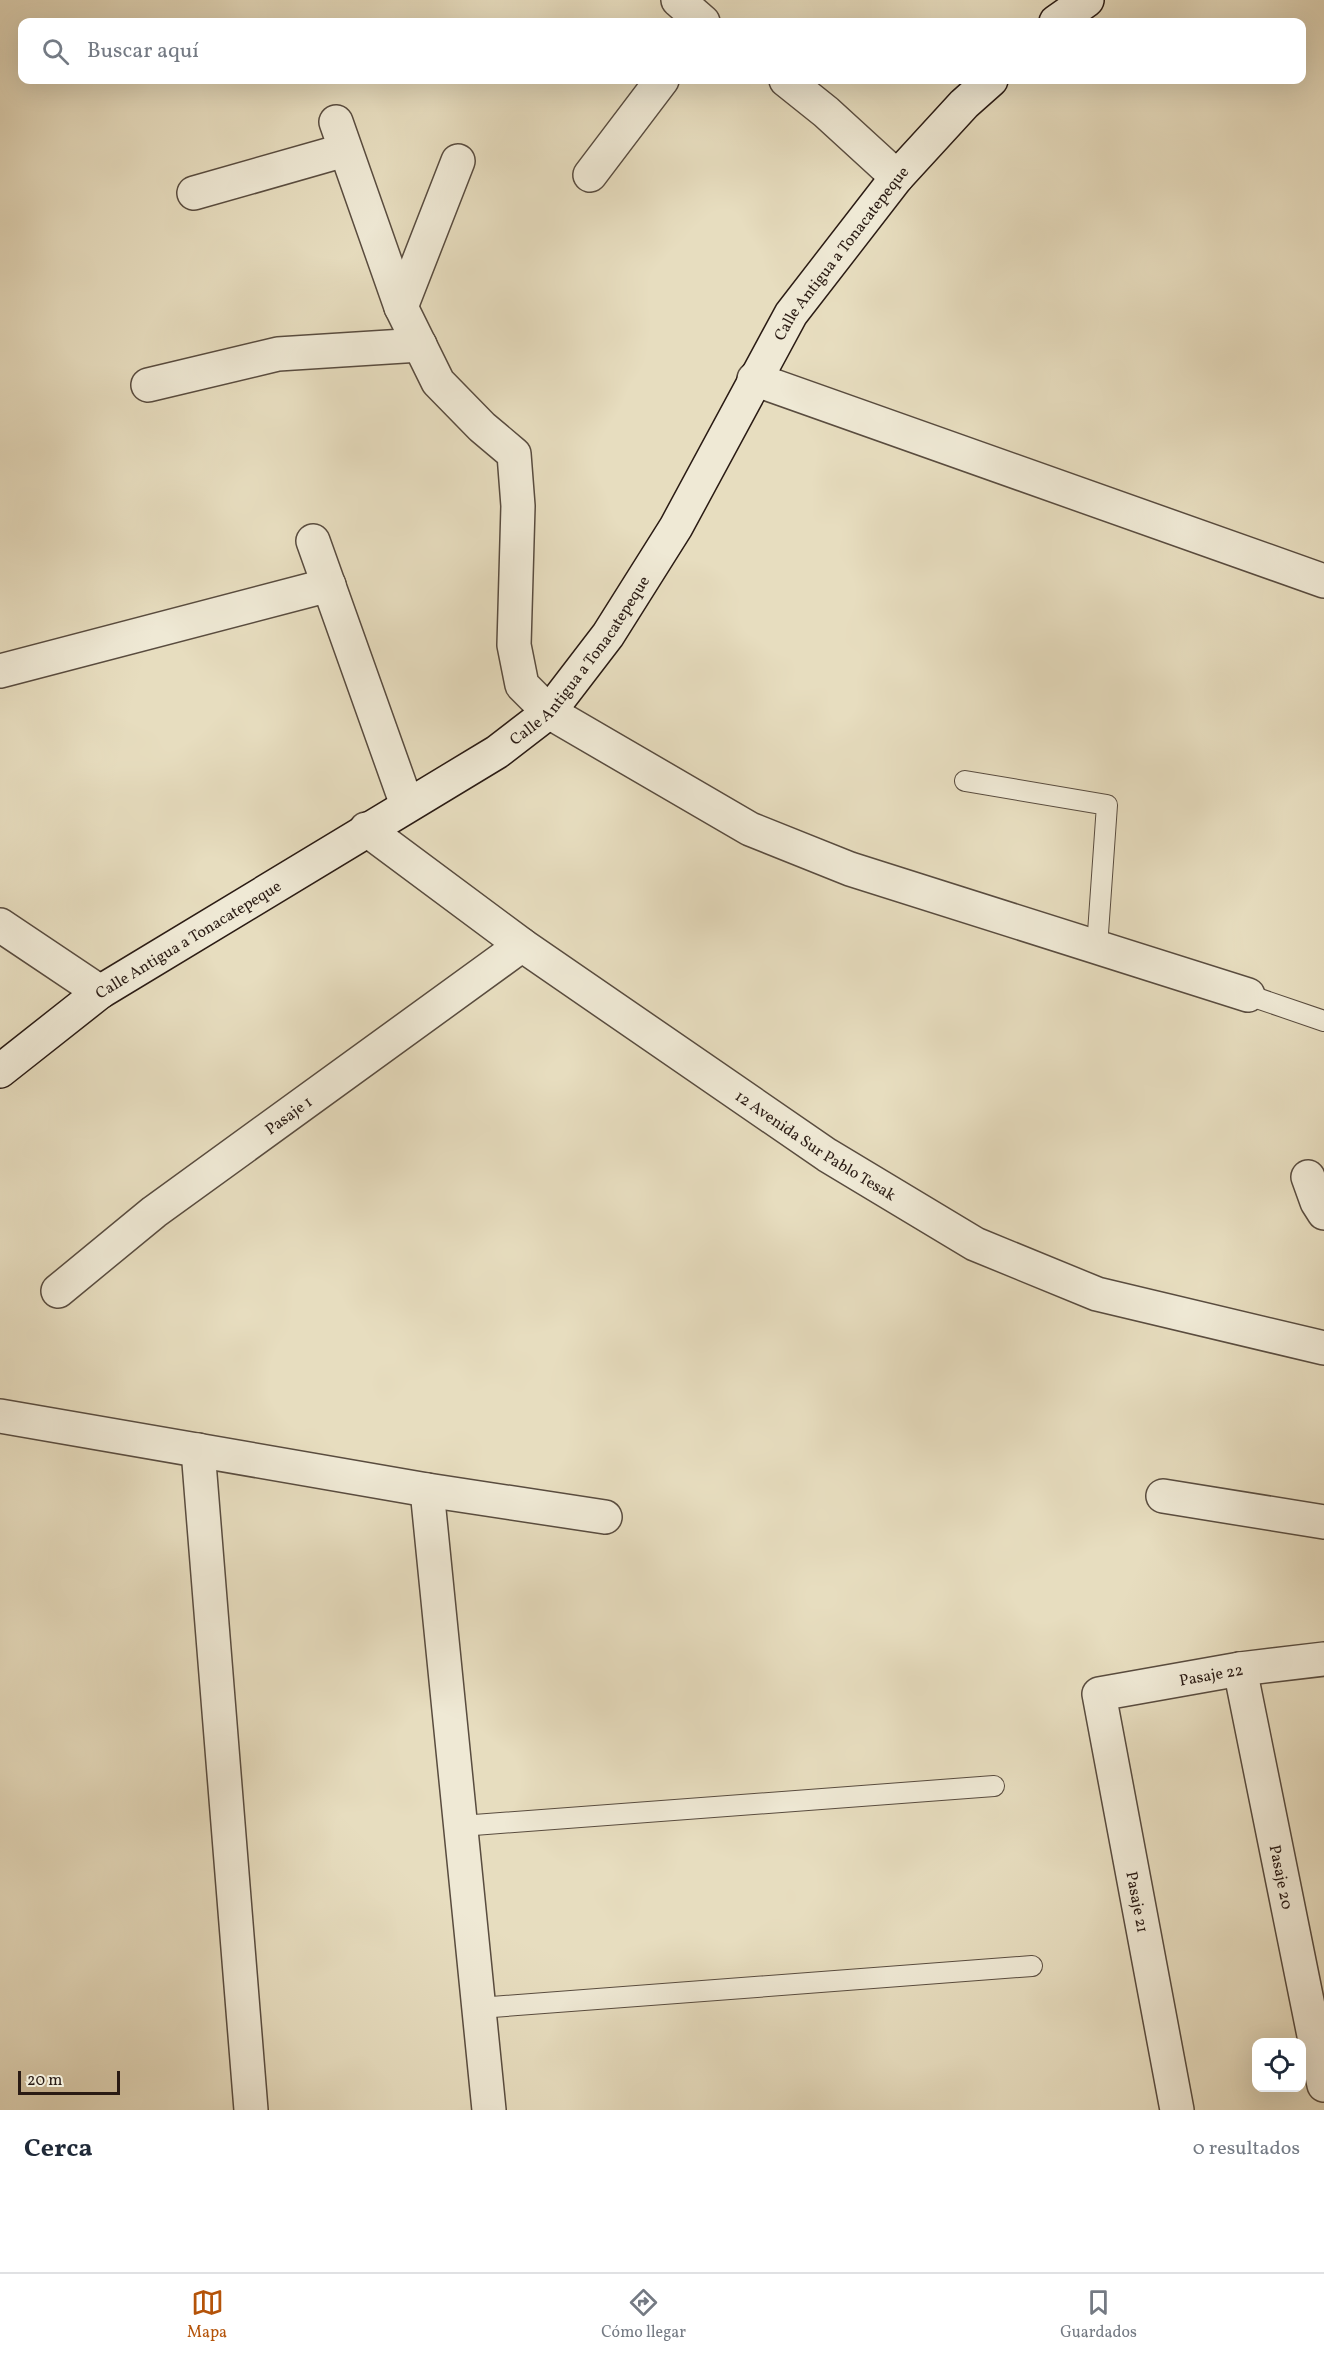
<!DOCTYPE html>
<html lang="es">
<head>
<meta charset="utf-8">
<style>
	:root { --surface:#fff; --page:#f6f6f7; --text:#1f2937; --muted:#747a83; --line:#e0e1e3; --accent:#b45309 }
	body { margin:0; font-family:Vollkorn,serif; background:var(--page); color:var(--text) }
	.controls { position:absolute; right:18px; bottom:18px; display:grid; overflow:hidden; border-radius:12px; box-shadow:0 6px 24px #0002 }
	.controls button { width:54px; height:54px; display:grid; place-items:center; padding:0; border:0; border-bottom:2px solid var(--line); background:var(--surface); color:var(--text); font:30px sans-serif }
	.scale { position:absolute; left:18px; bottom:15px; width:102px; box-sizing:border-box; padding-left:6px; border:3px solid #2a1b14; border-top:0; font-size:16px; line-height:21px; white-space:nowrap; color:#2a1b14; -webkit-text-stroke:4px #efe9d5; paint-order:stroke }
	.list { margin:0; padding:0; list-style:none }
	h2 { display:flex; justify-content:space-between; align-items:center; height:78px; margin:0; padding:0 24px; font-size:26px }
	h2 small { font-size:20px; font-weight:400; color:var(--muted) }
	.icon { flex:none; width:33px; height:33px; fill:none; stroke:currentColor; stroke-width:2; stroke-linecap:round; stroke-linejoin:round }
	.map { position:relative; flex:none; width:1324px; height:2110px; overflow:hidden }
	.search { position:absolute; background:var(--surface); box-shadow:0 6px 24px #0002; left:18px; right:18px; top:18px; height:66px; display:flex; align-items:center; gap:15px; box-sizing:border-box; padding:0 21px; border-radius:12px; color:var(--muted); font-size:22px }
	.sheet { height:162px; background:var(--surface) }
	nav { display:flex; justify-content:space-around; align-items:center; box-sizing:border-box; height:84px; border-top:2px solid var(--line); background:var(--surface); font-size:16px; color:var(--muted) }
	nav a { display:grid; justify-items:center; gap:3px }
	nav .on { color:var(--accent) }
	.map>svg:first-child { display:block }
</style>
</head>
<body>
<div class="map">
<svg width="1324" height="2110" viewBox="0 0 1324 2110">
	<rect width="100%" height="100%" fill="#e7ddbf"/>
	<filter id="stains"><feTurbulence type="fractalNoise" baseFrequency=".00333" numOctaves="4"/><feColorMatrix values="0 0 0 0 .2 0 0 0 0 .09 0 0 0 0 .02 0 0 0 .5 -.17"/></filter>
	<radialGradient id="worn" r=".72"><stop offset=".6" stop-color="#630" stop-opacity="0"/><stop offset="1" stop-color="#630" stop-opacity=".3"/></radialGradient>
	<g fill="none" stroke-linecap="round" stroke-linejoin="round">
		<defs>
			<g id="lane">
				<path d="M 965,781 L 1107,805 L 1097,947"/>
				<path d="M 1248,995 L 1324,1021"/>
				<path d="M 461,1826 L 994,1786"/>
				<path d="M 479,2008 L 1032,1966"/>
			</g>
			<g id="street">
				<path d="M 678,0 L 703,22"/>
				<path d="M 786,80 L 826,112 L 897,177"/>
				<path d="M 336,122 L 401,307 L 438,382 L 482,427 L 514,454 L 518,506 L 514,645 L 522,685 L 549,712 L 750,829 L 850,869 L 1248,995"/>
				<path d="M 590,175 L 662,80"/>
				<path d="M 194,193 L 345,150"/>
				<path d="M 401,307 L 458,161"/>
				<path d="M 754,379 L 1324,581"/>
				<path d="M 148,385 L 278,354 L 420,345"/>
				<path d="M 313,541 L 407,805"/>
				<path d="M 0,671 L 329,585"/>
				<path id="s1" d="M 366,829 L 522,945 L 827,1155 L 975,1244 L 1097,1294 L 1324,1348"/>
				<path d="M 0,925 L 100,992"/>
				<path d="M 1308,1177 L 1317,1202 L 1324,1213"/>
				<path id="s2" d="M 58,1291 L 154,1212 L 522,945"/>
				<path d="M 0,1416 L 427,1490 L 605,1517"/>
				<path d="M 198,1450 L 251,2110"/>
				<path d="M 427,1490 L 489,2110"/>
				<path d="M 1163,1496 L 1324,1522"/>
				<path id="s3" d="M 1240,1669 L 1324,2085"/>
				<path id="s4" d="M 1177,2110 L 1099,1694 L 1240,1669 L 1324,1659"/>
			</g>
			<g id="secondary">
				<path d="M 1056,22 L 1087,0"/>
				<path id="s5" d="M 0,1071 L 100,992 L 497,752 L 549,712 L 608,635 L 676,527 L 791,314 L 897,177 L 964,104 L 991,80"/>
			</g>
		</defs>
		<use href="#lane" stroke="#594c3f" stroke-width="22"/>
		<use href="#street" stroke="#594c3f" stroke-width="36"/>
		<use href="#secondary" stroke="#2a1b14" stroke-width="36"/>
		<use href="#lane" stroke="#efe9d5" stroke-width="20"/>
		<use href="#street" stroke="#efe9d5" stroke-width="33"/>
		<use href="#secondary" stroke="#efe9d5" stroke-width="33"/>
	</g>
	<g text-anchor="middle" stroke-width="4.5" stroke-linejoin="round" paint-order="stroke">
		<g font-size="16" fill="#2a1b14" stroke="#efe9d5">
			<text dy="6" stroke="none"><textPath href="#s5" startOffset="1202">Calle Antigua a Tonacatepeque</textPath></text>
			<text dy="6" stroke="none"><textPath href="#s5" startOffset="716">Calle Antigua a Tonacatepeque</textPath></text>
			<text dy="6" stroke="none"><textPath href="#s5" startOffset="230">Calle Antigua a Tonacatepeque</textPath></text>
			<text dy="6" stroke="none"><textPath href="#s2" startOffset="290">Pasaje 1</textPath></text>
			<text dy="6" stroke="none"><textPath href="#s1" startOffset="550">12 Avenida Sur Pablo Tesak</textPath></text>
			<text dy="6" stroke="none"><textPath href="#s4" startOffset="537">Pasaje 22</textPath></text>
			<text dy="6" stroke="none"><textPath href="#s3" startOffset="212">Pasaje 20</textPath></text>
			<text transform="translate(1138 1902) rotate(79)" y="6">Pasaje 21</text>
		</g>
	</g>
	<rect width="100%" height="100%" filter="url(#stains)"/>
	<rect width="100%" height="100%" fill="url(#worn)"/>
</svg>
<div class="controls">
<button><svg class="icon" aria-label="locate" viewBox="0 0 24 24"><circle cx="12" cy="12" r="6"/><path d="M12 2v4M12 18v4M2 12h4M18 12h4"/></svg></button>
</div>
<div class="scale">20 m</div>
<div class="search"><svg class="icon" aria-label="search" viewBox="0 0 24 24"><circle cx="10" cy="10" r="6"/><path d="M15 15l6 6"/></svg>Buscar aquí</div>
</div>
<section class="sheet">
<h2>Cerca<small>0 resultados</small></h2>
<ul class="list">
</ul>
</section>
<nav>
<a class="on"><svg class="icon" aria-label="map" viewBox="0 0 24 24"><path d="M3 6l6-2 6 2 6-2v14l-6 2-6-2-6 2zM9 4v14M15 6v14"/></svg>Mapa</a>
<a><svg class="icon" aria-label="directions" viewBox="0 0 24 24"><path d="M12 3l9 9-9 9-9-9zM9 14v-3h6M13 9l2 2-2 2"/></svg>Cómo llegar</a>
<a><svg class="icon" aria-label="saved" viewBox="0 0 24 24"><path d="M7 4h10v16l-5-4-5 4z"/></svg>Guardados</a>
</nav>
</body>
</html>
